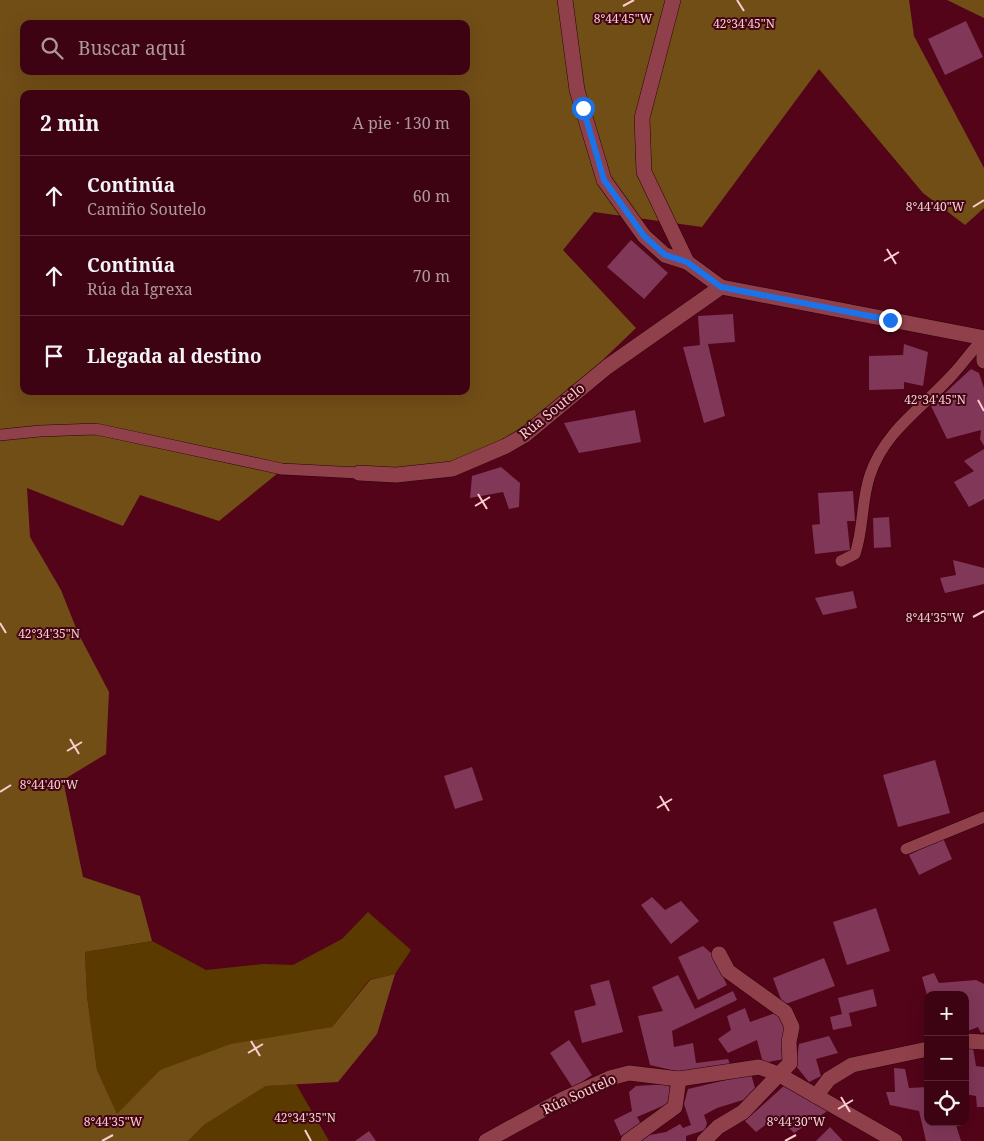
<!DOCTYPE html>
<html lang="es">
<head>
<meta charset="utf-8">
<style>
	:root { --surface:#3e0313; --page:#491121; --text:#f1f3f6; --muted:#ad98a0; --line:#572533 }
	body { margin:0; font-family:"Noto Serif",serif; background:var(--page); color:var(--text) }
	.controls { position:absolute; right:15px; bottom:15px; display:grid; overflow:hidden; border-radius:10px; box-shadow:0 5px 20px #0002 }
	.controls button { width:45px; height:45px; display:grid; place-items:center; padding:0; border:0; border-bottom:1px solid var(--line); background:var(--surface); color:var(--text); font:25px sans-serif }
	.stop { position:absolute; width:15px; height:15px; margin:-11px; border:4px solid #1a73e8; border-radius:50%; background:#fff }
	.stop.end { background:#1a73e8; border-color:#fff; box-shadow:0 1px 5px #0008 }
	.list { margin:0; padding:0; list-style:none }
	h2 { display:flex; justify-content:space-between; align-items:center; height:65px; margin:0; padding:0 20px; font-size:21px }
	h2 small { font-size:16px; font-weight:400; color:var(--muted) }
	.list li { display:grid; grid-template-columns:32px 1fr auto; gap:15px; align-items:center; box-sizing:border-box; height:80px; padding:0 20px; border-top:1px solid var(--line) }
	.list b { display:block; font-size:19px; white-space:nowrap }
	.list p { margin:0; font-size:16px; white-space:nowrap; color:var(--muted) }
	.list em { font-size:16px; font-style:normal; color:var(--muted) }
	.icon { flex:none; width:28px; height:28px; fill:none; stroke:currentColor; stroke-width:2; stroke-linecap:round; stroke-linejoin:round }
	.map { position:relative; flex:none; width:984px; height:1141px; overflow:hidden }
	.search { position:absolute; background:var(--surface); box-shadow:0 5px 20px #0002; left:20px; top:20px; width:450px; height:55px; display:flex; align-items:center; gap:12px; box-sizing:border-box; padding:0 18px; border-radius:10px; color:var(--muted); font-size:19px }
	.panel { position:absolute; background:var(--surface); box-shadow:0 5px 20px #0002; left:20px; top:90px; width:450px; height:305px; border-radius:10px }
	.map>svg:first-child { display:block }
</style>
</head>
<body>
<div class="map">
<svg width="984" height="1141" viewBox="0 0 984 1141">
	<rect width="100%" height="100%" fill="#530419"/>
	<g fill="#5b3a00">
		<path d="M 368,912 L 411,950 L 395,974 L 369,980 L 332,1027 L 288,1036 L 160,1070 L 117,1115 L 97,1070 L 87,996 L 85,952 L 152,941 L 206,970 L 264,964 L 293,965 L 342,939 Z"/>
		<path d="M 296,1084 L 329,1141 L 188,1141 L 204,1125 L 266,1086 Z"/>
	</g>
	<g fill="#724e17" fill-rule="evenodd">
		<path d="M 0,0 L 909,0 L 914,36 L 984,168 L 984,208 L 965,225 L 923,193 L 819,69 L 702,227 L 594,212 L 563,250 L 636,328 L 534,426 L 452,469 L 283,469 L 219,521 L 140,495 L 123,526 L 27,488 L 30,537 L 61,590 L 78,633 L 109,692 L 106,754 L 63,780 L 83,877 L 140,896 L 152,941 L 85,952 L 87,996 L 97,1070 L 117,1114 L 160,1070 L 231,1044 L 332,1027 L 370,980 L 395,974 L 377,1034 L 338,1082 L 266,1086 L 204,1125 L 188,1141 L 0,1141 ZM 24,24 L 466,24 L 466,71 L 24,71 ZM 24,94 L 466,94 L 466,391 L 24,391 Z"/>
		<path d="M 947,0 L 984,0 L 984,18 Z"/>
	</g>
	<g fill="#803758">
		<path d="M 966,21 L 983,57 L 945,75 L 928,39 Z"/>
		<path d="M 631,240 L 668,273 L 644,299 L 607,267 Z"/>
		<path d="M 733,314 L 735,342 L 708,344 L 725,416 L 704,423 L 683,347 L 700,345 L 698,316 Z"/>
		<path d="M 904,344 L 928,352 L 923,386 L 904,382 L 904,389 L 869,390 L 869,356 L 903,355 Z"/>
		<path d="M 971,369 L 979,373 L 984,388 L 984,446 L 980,439 L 981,430 L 947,439 L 931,406 Z"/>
		<path d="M 635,410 L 641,442 L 579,453 L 564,423 Z"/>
		<path d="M 984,449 L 984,499 L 969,507 L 954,482 L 974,471 L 964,461 Z"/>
		<path d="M 501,467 L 520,483 L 519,507 L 509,509 L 503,492 L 470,498 L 472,476 Z"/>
		<path d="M 853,491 L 855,521 L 847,521 L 850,550 L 815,554 L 812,525 L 820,524 L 818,493 Z"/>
		<path d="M 889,517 L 891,547 L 874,548 L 873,518 Z"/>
		<path d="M 953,560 L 984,568 L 984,584 L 945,593 L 940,578 L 956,575 Z"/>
		<path d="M 853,591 L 857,608 L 823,615 L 815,598 Z"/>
		<path d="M 935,760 L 950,813 L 898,827 L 883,775 Z"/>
		<path d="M 472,767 L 483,800 L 455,809 L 444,776 Z"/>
		<path d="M 943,838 L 952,859 L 919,875 L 909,855 Z"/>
		<path d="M 652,897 L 665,910 L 681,901 L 699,921 L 671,944 L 641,905 Z"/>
		<path d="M 876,908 L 890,951 L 847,965 L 833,922 Z"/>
		<path d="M 703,946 L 712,954 L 727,985 L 698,1000 L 678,957 Z"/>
		<path d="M 824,958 L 835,986 L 783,1005 L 773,978 Z"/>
		<path d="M 934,973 L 939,983 L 976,980 L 984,984 L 984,1032 L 981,1033 L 978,1027 L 965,1032 L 965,995 L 927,995 L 922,977 Z"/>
		<path d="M 678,975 L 695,1009 L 733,991 L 737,1000 L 672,1031 L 674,1047 L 693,1043 L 696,1063 L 728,1059 L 732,1069 L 684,1073 L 650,1065 L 638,1016 L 663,1011 L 652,987 Z"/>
		<path d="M 609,980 L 623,1032 L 582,1043 L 574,1011 L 596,1005 L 590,985 Z"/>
		<path d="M 873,989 L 877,1006 L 849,1013 L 852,1026 L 833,1030 L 830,1017 L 842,1014 L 838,998 Z"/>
		<path d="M 745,1008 L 750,1022 L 778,1012 L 787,1033 L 784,1059 L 763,1063 L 757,1040 L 728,1053 L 718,1039 L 731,1030 L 727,1016 Z"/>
		<path d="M 829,1036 L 838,1053 L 816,1059 L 821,1076 L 809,1082 L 796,1066 L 799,1044 Z"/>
		<path d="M 569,1040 L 592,1075 L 573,1088 L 550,1053 Z"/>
		<path d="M 973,1048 L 976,1066 L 984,1067 L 984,1107 L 977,1107 L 976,1096 L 965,1094 L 965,1049 Z"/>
		<path d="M 894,1068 L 905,1069 L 909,1088 L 928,1087 L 928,1122 L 955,1122 L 961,1141 L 926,1141 L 919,1111 L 890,1105 L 886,1092 L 895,1092 Z"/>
		<path d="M 751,1074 L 755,1088 L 743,1100 L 717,1108 L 704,1115 L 707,1123 L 705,1130 L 686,1136 L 686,1141 L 641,1141 L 650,1135 L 666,1132 L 680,1124 L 683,1128 L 691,1125 L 684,1104 L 688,1089 Z"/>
		<path d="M 669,1084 L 672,1102 L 637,1117 L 641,1124 L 621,1136 L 614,1120 L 632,1111 L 629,1092 L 636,1086 Z"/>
		<path d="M 786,1084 L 829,1110 L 794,1133 L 777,1116 L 756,1132 L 745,1121 Z"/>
		<path d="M 830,1127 L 843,1141 L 816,1141 Z"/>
		<path d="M 369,1131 L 376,1141 L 355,1141 Z"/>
	</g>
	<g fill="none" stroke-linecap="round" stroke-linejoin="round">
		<defs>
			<g id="lane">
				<path d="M 0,435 L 40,431 L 96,429 L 282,469 L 359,473"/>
				<path d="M 841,561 L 855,554 C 864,528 861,501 870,475 C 885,430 924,407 954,373 C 964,362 973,349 984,338"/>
				<path d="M 906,849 L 984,817"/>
			</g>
			<g id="street">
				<path d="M 565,0 L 577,90 L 604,180 L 644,236 L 665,255 L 687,262"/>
				<path d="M 673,0 L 642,118 L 644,172 L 687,262 L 721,287 L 984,338"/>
				<path d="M 984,338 L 984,361"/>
				<path d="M 359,473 L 396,475 L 452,469 L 506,446 L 525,435 L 607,367 L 721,287"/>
				<path d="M 965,1041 L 984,1042"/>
				<path d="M 816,1096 L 829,1079 L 852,1065 L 928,1049"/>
				<path d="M 486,1141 L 563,1099 L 610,1078 L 629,1073 L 679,1079 L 759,1067 L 778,1074 L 895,1141"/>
				<path d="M 628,1141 L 675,1107 L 679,1079"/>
				<path d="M 704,1141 L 718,1127 L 743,1112 L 790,1063 L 789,1042 L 792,1027 L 785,1012 L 728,971 L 719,954"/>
			</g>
		</defs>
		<use href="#lane" stroke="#29030a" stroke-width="12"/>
		<use href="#street" stroke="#29030a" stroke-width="16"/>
		<use href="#lane" stroke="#90404a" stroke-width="11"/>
		<use href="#street" stroke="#90404a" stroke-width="15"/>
	</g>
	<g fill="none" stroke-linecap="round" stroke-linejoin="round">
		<path stroke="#1a73e8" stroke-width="6" d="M 583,108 L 604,180 L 644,236 L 665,255 L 687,262 L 721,287 L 890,320"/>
	</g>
	<path fill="none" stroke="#fccccf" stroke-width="2" d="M 737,0 L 744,11M 623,6 L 634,0M 973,207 L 984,200M 887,249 L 896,264M 884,261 L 899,252M 978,400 L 984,411M 478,494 L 487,509M 475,506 L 490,497M 973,617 L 984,611M 0,623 L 6,633M 70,739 L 79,754M 67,751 L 82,742M 0,792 L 11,785M 660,796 L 669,811M 657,808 L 672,799M 251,1041 L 260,1056M 248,1053 L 263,1044M 841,1097 L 850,1112M 838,1109 L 853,1100M 305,1130 L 311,1141M 102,1141 L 113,1135M 785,1141 L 796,1135"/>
	<g text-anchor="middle" stroke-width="4" stroke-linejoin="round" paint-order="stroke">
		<g font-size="14" fill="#fccccf" stroke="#410613">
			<text transform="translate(552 411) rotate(-39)" y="5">Rúa Soutelo</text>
			<text transform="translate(579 1094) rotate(-24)" y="5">Rúa Soutelo</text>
		</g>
	</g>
	<g font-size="12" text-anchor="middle" fill="#fccccf" stroke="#410613" stroke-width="4" stroke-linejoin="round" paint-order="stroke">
		<text x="623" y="23">8°44'45"W</text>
		<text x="744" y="28">42°34'45"N</text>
		<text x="935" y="211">8°44'40"W</text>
		<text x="935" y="404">42°34'45"N</text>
		<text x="935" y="622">8°44'35"W</text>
		<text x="49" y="638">42°34'35"N</text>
		<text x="49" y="789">8°44'40"W</text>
		<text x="305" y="1122">42°34'35"N</text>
		<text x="113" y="1126">8°44'35"W</text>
		<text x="796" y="1126">8°44'30"W</text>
	</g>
</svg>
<div class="controls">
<button>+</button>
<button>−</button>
<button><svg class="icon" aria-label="locate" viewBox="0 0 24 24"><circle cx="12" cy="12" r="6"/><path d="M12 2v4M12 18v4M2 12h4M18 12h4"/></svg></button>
</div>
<div class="stop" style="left:583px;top:108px"></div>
<div class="stop end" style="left:890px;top:320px"></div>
<div class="search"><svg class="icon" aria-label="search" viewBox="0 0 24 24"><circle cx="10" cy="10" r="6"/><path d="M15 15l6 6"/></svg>Buscar aquí</div>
<section class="panel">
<h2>2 min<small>A pie · 130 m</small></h2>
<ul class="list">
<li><svg class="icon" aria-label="ahead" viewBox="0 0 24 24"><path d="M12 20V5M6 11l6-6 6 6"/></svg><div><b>Continúa</b><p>Camiño Soutelo</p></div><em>60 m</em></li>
<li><svg class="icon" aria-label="ahead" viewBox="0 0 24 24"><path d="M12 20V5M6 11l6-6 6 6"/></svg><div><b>Continúa</b><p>Rúa da Igrexa</p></div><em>70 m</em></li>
<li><svg class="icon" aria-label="arrive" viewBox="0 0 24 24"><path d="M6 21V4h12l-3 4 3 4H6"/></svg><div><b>Llegada al destino</b></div></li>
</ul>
</section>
</div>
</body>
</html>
